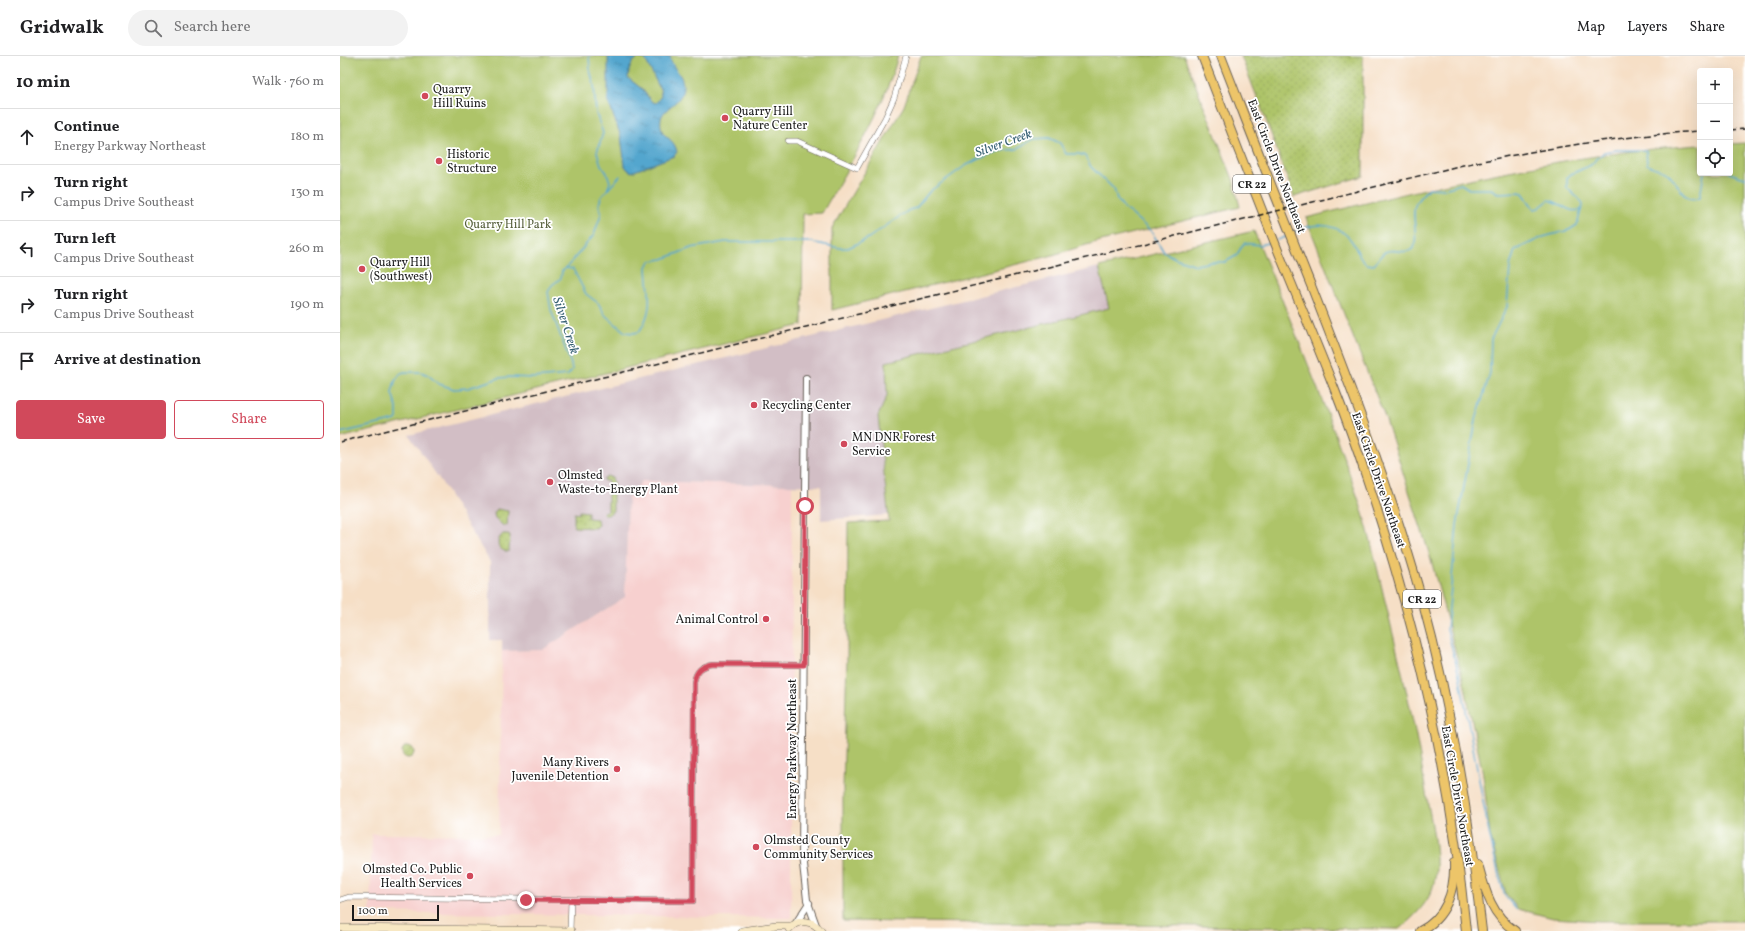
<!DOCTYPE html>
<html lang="en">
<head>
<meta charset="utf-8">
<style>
	:root { --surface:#fff; --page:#f2f2f2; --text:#202124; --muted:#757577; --line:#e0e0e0; --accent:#d1495b }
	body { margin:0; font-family:Vollkorn,serif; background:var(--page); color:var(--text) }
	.controls { position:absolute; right:12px; top:12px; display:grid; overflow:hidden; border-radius:4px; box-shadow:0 4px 16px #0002 }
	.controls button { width:36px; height:36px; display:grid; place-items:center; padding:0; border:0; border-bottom:1px solid var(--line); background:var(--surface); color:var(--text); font:20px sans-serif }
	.scale { position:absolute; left:12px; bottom:10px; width:87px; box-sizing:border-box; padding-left:4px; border:2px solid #1c1c1c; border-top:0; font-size:11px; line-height:14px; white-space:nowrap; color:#1c1c1c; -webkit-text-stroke:3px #fff; paint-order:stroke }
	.stop { position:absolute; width:12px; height:12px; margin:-9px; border:3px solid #d1495b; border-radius:50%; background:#fff }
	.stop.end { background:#d1495b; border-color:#fff; box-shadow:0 1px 4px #0008 }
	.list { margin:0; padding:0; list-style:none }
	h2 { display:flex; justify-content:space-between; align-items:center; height:52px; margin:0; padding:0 16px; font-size:17px }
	h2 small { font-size:13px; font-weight:400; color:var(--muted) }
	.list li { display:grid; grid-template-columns:26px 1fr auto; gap:12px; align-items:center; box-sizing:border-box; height:56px; padding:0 16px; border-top:1px solid var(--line) }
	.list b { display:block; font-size:15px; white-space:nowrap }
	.list p { margin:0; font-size:13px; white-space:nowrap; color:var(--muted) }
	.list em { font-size:13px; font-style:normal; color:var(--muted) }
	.actions { display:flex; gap:8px; padding:12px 16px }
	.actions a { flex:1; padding:9px 0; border:1px solid var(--accent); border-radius:4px; text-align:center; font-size:14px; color:var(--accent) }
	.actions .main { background:var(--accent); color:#fff }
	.icon { flex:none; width:22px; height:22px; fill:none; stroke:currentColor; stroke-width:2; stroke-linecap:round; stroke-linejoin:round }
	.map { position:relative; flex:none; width:1405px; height:875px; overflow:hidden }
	header { display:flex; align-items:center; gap:24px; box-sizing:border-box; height:56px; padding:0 20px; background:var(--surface); border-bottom:1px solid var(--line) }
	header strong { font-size:19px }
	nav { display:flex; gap:22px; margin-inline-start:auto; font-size:14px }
	.search { width:280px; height:36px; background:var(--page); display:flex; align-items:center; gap:10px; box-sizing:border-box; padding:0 14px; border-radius:22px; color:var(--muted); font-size:15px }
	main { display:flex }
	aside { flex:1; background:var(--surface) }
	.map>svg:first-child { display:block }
</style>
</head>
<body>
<header>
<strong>Gridwalk</strong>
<div class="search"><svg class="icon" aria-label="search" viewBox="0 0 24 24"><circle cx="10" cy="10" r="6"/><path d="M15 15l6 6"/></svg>Search here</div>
<nav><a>Map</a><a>Layers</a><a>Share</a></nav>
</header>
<main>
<aside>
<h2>10 min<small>Walk · 760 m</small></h2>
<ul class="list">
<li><svg class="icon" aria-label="ahead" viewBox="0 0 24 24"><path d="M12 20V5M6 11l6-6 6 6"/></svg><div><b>Continue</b><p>Energy Parkway Northeast</p></div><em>180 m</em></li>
<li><svg class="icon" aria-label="right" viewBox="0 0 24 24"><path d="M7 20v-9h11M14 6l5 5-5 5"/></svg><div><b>Turn right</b><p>Campus Drive Southeast</p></div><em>130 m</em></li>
<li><svg class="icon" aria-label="left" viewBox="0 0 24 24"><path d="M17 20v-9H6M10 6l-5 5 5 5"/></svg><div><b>Turn left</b><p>Campus Drive Southeast</p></div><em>260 m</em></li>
<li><svg class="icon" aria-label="right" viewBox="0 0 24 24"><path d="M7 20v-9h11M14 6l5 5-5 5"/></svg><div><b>Turn right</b><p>Campus Drive Southeast</p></div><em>190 m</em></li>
<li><svg class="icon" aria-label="arrive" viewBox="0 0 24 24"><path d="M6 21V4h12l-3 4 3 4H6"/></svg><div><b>Arrive at destination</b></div></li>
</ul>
<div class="actions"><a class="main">Save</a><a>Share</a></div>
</aside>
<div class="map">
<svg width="1405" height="875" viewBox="0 0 1405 875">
	<defs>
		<pattern id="grass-dots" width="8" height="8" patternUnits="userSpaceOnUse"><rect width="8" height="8" fill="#aec469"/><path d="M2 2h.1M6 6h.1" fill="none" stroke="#95a85a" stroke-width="1.8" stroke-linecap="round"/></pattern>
		<pattern id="water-ripples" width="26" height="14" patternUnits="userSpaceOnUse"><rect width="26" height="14" fill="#53a6ce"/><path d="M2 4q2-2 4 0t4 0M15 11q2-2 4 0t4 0" fill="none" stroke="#4486a6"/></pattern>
	</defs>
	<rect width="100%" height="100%" fill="#fff"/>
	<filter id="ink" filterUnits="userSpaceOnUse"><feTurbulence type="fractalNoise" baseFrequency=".025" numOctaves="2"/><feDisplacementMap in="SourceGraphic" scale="8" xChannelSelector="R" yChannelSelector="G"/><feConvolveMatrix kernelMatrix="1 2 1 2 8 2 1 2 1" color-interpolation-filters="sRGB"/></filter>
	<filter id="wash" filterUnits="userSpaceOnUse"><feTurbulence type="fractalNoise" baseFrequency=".012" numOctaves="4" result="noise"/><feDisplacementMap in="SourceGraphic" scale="16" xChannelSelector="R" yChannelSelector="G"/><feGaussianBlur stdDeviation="0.9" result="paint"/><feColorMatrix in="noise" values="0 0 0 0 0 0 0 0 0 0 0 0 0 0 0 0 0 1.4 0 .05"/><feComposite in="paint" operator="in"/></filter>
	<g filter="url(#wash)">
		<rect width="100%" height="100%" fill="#f6dfc6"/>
		<path fill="#f7d0cf" d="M 302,425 L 452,429 L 451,862 L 30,856 L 32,778 L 159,779 L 162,595 L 202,594 L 285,541 L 288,442 Z"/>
		<path fill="#d2bec5" d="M 759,211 L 769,252 L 546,306 L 547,340 L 538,360 L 548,459 L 481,464 L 481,430 L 302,425 L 288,442 L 285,541 L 202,594 L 162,595 L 162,584 L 150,584 L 150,506 L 102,427 L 69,379 Z"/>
		<g fill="url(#grass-dots)" stroke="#657042">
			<path d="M 901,0 L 1023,0 L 1023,120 L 954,141 L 926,64 Z"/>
			<path d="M 267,420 L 272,422 L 273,425 L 273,455 L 268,459 L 264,459 L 263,456 L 268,455 L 268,425 L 264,425 L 263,423 Z"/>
			<path d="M 157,453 L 168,455 L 167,470 L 162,469 L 155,462 L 154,457 Z"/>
			<path d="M 239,455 L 248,456 L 248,462 L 257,463 L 258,469 L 255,472 L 234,471 L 234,457 L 239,458 Z"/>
			<path d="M 163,478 L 168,478 L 170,479 L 169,494 L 168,496 C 157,494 155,485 163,478 Z"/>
			<circle cx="68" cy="696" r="6"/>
		</g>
		<g fill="#aec469" stroke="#657042">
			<path d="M 0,0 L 558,0 C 543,55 510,108 482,157 L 463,158 L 462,269 L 0,382 Z"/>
			<path d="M 581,0 L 844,0 L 893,123 L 900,151 L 753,187 L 706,201 L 492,254 L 492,172 L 564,50 Z"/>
			<path d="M 1405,87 L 1405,865 L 1259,865 L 1213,862 L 1178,853 L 1166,838 L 1150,779 L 1143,719 L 1125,631 L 1090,500 L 1046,364 L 966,162 C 1098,129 1224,98 1360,89 L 1360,117 L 1390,117 L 1390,88 Z"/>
			<path d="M 914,175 C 950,264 988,354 1019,445 C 1031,480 1038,518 1047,553 C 1061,612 1076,671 1085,731 C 1089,757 1101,802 1094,827 C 1090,846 1074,861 1059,873 L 503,865 L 503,733 L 507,603 L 508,467 L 549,465 L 538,360 L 547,340 L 546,306 L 769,252 L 759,211 Z"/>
		</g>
		<path fill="url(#water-ripples)" stroke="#386175" fill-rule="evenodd" d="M 268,0 L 330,0 C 331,12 344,18 343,31 C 342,53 312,50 323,77 C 330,84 335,86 337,96 L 334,100 L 292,116 L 288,114 L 285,110 L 281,81 L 268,45 ZM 298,2 L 305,3 L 320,33 L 321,40 L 316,47 L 312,46 L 302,33 L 288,22 C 289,14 290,7 298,2 Z"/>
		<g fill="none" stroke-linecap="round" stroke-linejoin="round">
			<g stroke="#53a6ce" stroke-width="1.5">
				<path d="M 249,0 L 250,14 L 254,29 L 256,57 L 263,77 L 257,96 L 261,109 L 267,117 L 270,126 L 267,134"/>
				<path d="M 1389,117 L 1405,122"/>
				<path d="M 953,177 C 973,165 999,166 1013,187 C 1017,195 1020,202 1026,208 L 1034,209 C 1038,205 1040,199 1045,196 C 1054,191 1065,200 1074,192 C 1079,178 1070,158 1076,147 C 1079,141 1085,136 1089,132 L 1104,133 L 1121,128 L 1129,133 L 1151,133 L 1158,137 L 1179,136 L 1183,137 L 1194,153 L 1199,152 L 1209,144 C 1222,147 1226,157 1241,154 L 1243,150 L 1242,146 L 1227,132 L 1227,122 L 1231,118 L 1251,109 L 1264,96 L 1277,94 L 1304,94 L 1306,95 L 1307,108 C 1314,113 1321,112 1327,116 C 1337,123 1344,150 1360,141 L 1364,117"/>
				<path d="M 937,184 L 948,180"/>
				<path d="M 226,212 L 254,179 L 261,158 L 259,149 L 261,141 L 280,120"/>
				<path d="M 0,377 L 56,364 L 57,362 L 57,352 L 52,337 L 55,325 L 60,318 L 64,316 L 81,316 L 88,319 L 99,328 L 114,333 L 128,332 L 159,322 L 170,321 L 193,322 L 228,319 L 232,314 L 231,308 L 211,254 L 208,236 L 212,229 L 221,222 L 222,215 L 226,212 L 233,213 L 246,238 L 258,247 L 265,259 L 285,276 L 293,277 L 299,276 C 315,252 308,237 307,211 L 310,205 L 323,203 L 351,192 L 385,186 L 471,186 L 500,192 L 508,192 L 527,183 L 569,154 L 576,152 L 590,135 L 625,110 L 648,99 L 659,95 L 677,93 L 693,83 L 709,82 L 720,87 L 726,98 L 739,98 L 745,100 L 751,111 L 774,133 L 777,143 L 783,151 L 811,175 L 824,196 L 835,202 L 856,209 L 871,206 L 885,206 L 896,200 L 904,187 L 920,189 L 931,186"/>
				<path d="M 1176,853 L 1165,840 L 1159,820 L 1149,777 L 1120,622 L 1107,573 L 1117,469 L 1136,364 L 1150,317 L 1151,283 L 1167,251 L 1170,210 L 1175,194 L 1203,181 L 1229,174 L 1237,169 L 1241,154"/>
			</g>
		</g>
	</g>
	<g filter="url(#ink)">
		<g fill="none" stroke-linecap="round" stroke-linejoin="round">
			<defs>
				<g id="minor">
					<path d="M 448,85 L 457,85 L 517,112 L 545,62 L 554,42 L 566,0"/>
					<path d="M 0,844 L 9,841 L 353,845 L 354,626 C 356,615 361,610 373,608 L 464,609"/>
					<path d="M 230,875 L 231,844"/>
				</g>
				<g id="tertiary">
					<path d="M 466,322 L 462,799 L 467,844 L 476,869"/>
					<path d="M 456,867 L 469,847"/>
				</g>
				<g id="secondary">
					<path d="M 0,872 L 231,875"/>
					<path d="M 449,873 C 458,862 473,864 481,875"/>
					<path d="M 402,875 L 436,870 L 451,870"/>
				</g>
				<g id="primary">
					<path d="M 862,0 C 888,67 914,135 941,202 C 970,273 1001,344 1025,417 C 1075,565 1111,719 1126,875"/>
					<path d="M 881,0 C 911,77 941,155 972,232 C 1012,335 1052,437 1082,544 C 1112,653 1129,764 1142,875"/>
					<path d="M 1138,808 C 1145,834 1151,859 1175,875"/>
					<path d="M 1080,875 C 1106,862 1115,835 1114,807"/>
				</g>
			</defs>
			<use href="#minor" stroke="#686058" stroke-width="6"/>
			<use href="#tertiary" stroke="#686058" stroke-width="8"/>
			<use href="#secondary" stroke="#686058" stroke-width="8"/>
			<use href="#primary" stroke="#686058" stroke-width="10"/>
			<use href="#minor" stroke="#fff" stroke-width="5"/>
			<use href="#tertiary" stroke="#fff" stroke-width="6"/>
			<use href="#secondary" stroke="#f8e8c3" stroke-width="7"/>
			<use href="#primary" stroke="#edc569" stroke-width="8"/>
			<g stroke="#1c1c1c" stroke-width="1.5" stroke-dasharray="6 3" stroke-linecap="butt">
				<path d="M 1390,74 L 1405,73"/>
				<path d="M 0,386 L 1123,109 C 1201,93 1280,80 1360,75"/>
			</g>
		</g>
	</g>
	<g fill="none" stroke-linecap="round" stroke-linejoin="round" filter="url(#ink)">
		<path stroke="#d1495b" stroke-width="5" d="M 186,844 L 353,845 L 354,626 C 356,615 361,610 373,608 L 464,609 L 465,450"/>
	</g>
	<g fill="#d1495b" stroke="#fff" stroke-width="1.5">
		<circle cx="85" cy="40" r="4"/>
		<circle cx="385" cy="62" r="4"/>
		<circle cx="99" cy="105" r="4"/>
		<circle cx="22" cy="213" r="4"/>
		<circle cx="414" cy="349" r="4"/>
		<circle cx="504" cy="388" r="4"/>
		<circle cx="210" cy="426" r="4"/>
		<circle cx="426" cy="563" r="4"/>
		<circle cx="277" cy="713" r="4"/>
		<circle cx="416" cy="791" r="4"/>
		<circle cx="130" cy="820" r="4"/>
	</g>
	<g text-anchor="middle" stroke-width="3.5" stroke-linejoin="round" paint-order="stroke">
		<g fill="#fff" stroke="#606060" stroke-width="1">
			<rect x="893" y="119" width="38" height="18" rx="3"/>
			<rect x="1063" y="534" width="38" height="18" rx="3"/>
		</g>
		<g font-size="11" font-weight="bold" fill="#1c1c1c">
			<text x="912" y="132">CR 22</text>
			<text x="1082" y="547">CR 22</text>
		</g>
		<g font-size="12" fill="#1c1c1c" stroke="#fff" text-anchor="start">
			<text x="93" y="37">Quarry<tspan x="93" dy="14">Hill Ruins</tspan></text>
			<text x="393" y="59">Quarry Hill<tspan x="393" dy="14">Nature Center</tspan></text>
			<text x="107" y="102">Historic<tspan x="107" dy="14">Structure</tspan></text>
			<text x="30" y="210">Quarry Hill<tspan x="30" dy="14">(Southwest)</tspan></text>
			<text x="422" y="353">Recycling Center</text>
			<text x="512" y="385">MN DNR Forest<tspan x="512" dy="14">Service</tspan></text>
			<text x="218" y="423">Olmsted<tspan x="218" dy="14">Waste-to-Energy Plant</tspan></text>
			<text x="418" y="567" text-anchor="end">Animal Control</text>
			<text x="269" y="710" text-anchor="end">Many Rivers<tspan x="269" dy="14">Juvenile Detention</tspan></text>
			<text x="424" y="788">Olmsted County<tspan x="424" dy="14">Community Services</tspan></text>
			<text x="122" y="817" text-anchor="end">Olmsted Co. Public<tspan x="122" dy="14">Health Services</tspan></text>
		</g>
		<g font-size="12" fill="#1c1c1c" stroke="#fff">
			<text transform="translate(937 110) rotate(69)" y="4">East Circle Drive Northeast</text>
			<text transform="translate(1039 424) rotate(71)" y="4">East Circle Drive Northeast</text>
			<text transform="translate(452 693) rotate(-90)" y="4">Energy Parkway Northeast</text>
			<text transform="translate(1118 740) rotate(80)" y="4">East Circle Drive Northeast</text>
		</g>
		<g font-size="12" fill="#565f3b" stroke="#fff">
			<text x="168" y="172">Quarry Hill Park</text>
		</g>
		<g font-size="13" font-style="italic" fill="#386175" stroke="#fff">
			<text transform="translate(663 86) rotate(-20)" y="5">Silver Creek</text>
			<text transform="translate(227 269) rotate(72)" y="5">Silver Creek</text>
		</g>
	</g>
</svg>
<div class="controls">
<button>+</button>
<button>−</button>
<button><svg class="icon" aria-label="locate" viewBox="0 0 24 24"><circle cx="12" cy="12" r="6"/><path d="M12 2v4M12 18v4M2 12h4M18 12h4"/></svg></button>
</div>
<div class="scale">100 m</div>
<div class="stop" style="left:465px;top:450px"></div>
<div class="stop end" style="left:186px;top:844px"></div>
</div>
</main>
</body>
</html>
